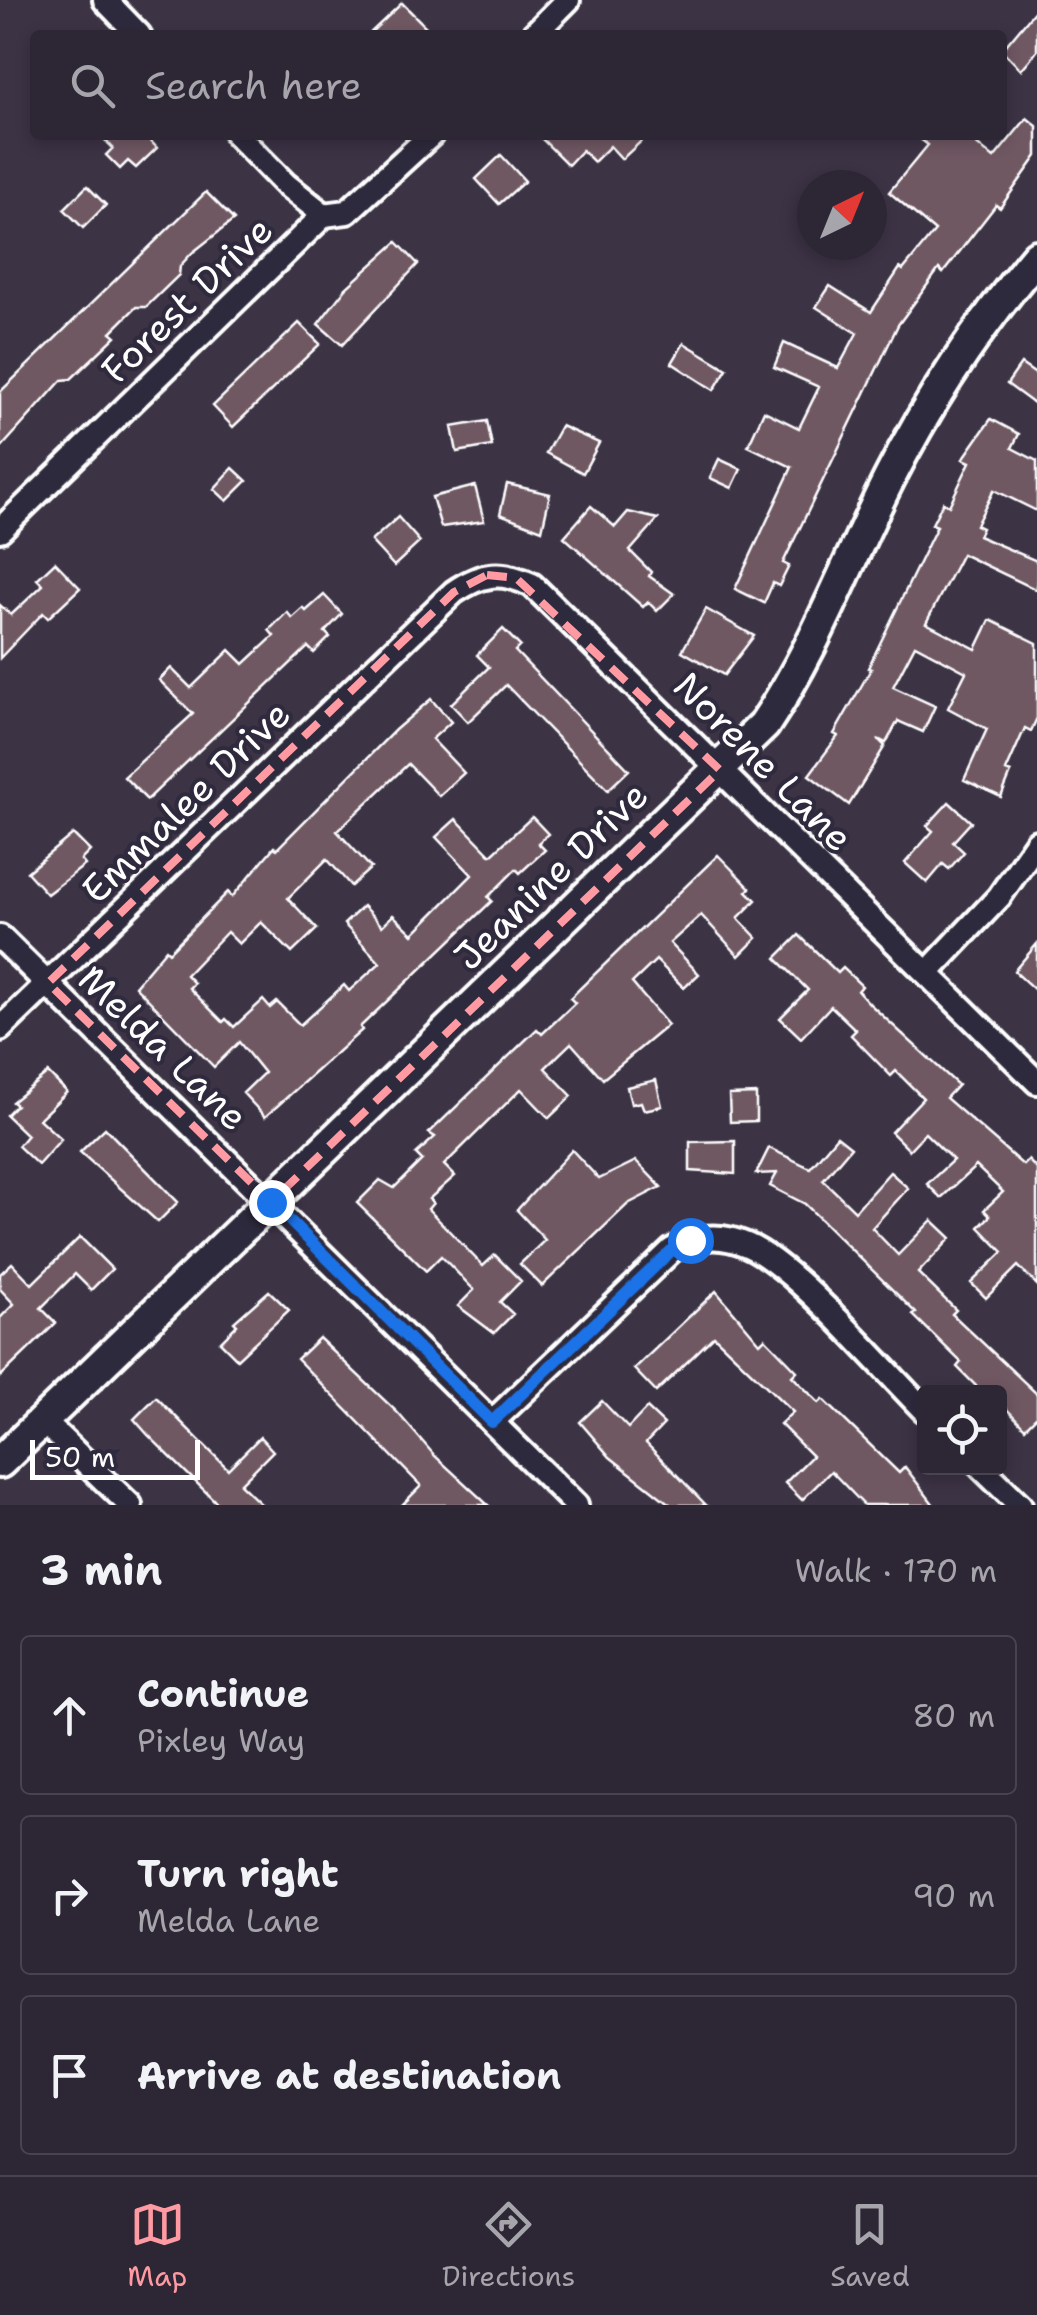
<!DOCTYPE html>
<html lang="en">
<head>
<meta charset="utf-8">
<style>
	:root { --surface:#2d2634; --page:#393240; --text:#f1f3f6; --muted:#a7a5ac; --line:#48434f; --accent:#ff9aa2 }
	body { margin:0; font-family:"Shantell Sans",sans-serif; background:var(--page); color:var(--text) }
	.controls { position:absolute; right:30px; bottom:30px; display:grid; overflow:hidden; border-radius:10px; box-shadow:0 5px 15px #0003 }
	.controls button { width:90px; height:90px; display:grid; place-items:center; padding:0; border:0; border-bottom:2px solid var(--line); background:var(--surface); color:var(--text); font:50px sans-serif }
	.compass { position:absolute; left:797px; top:170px; width:90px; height:90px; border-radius:50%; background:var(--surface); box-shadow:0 5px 15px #0003; rotate:43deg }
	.scale { position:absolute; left:30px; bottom:25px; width:170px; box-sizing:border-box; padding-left:10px; border:5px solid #fff; border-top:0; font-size:28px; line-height:35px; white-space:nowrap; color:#fff; -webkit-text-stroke:8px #2f2a3d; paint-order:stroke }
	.stop { position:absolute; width:30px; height:30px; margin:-22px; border:8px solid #1a73e8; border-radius:50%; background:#fff }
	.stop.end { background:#1a73e8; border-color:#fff; box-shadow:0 2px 10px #0008 }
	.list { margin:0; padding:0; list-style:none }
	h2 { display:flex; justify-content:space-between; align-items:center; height:130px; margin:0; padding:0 40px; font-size:42px }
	h2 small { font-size:32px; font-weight:400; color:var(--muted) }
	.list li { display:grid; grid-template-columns:65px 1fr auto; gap:30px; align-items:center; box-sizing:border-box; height:160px; margin:0 20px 20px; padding:0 20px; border:2px solid var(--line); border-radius:10px }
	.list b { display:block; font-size:38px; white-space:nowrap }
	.list p { margin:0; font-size:32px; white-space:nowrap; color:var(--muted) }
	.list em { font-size:32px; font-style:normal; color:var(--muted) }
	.icon { flex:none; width:55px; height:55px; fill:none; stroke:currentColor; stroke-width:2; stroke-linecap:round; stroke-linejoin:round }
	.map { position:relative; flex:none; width:1037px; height:1505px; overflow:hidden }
	.search { position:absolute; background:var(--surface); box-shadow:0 5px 15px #0003; left:30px; right:30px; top:30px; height:110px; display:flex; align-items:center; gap:25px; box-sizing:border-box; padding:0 35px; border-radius:10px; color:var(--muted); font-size:38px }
	.sheet { height:670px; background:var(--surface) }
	nav { display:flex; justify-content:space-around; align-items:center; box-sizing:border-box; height:140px; border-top:2px solid var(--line); background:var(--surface); font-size:28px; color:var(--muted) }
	nav a { display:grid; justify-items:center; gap:5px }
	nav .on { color:var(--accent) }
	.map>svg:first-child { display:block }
</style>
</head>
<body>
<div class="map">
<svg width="1037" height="1505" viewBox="0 0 1037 1505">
	<rect width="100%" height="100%" fill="#3c3345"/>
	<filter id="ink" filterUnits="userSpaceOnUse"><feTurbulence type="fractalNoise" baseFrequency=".01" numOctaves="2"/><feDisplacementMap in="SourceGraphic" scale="20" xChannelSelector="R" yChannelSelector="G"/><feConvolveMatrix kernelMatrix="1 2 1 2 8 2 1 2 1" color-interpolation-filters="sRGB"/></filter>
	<g filter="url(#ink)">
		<g fill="#705964" stroke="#fff" stroke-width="2.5">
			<path d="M 402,3 L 434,35 L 368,35 Z"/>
			<path d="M 1037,8 L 1037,51 L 1021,70 L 1002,50 Z"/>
			<path d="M 1027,118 L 1037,126 L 1037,156 L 1000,208 L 996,205 L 943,273 L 939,269 L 898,325 L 783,563 L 789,566 L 779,586 L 773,583 L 764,603 L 735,589 L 792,467 L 748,446 L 764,411 L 799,428 L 819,387 L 774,367 L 784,343 L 838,368 L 857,333 L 816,307 L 830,286 L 871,312 L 900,268 L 903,270 L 935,231 L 889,192 L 928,145 L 915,135 L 965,135 L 994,158 Z"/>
			<path d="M 100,135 L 145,135 L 157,148 L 136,168 L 128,161 L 120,169 L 106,155 L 113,148 Z"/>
			<path d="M 538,135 L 648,135 L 622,159 L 610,146 L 594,162 L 582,150 L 568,165 Z"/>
			<path d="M 501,155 L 525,181 L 499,204 L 476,179 Z"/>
			<path d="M 87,186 L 106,205 L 83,228 L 64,209 Z"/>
			<path d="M 206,192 L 234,220 L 192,253 L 180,266 L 179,275 L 146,307 L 136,307 L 111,332 L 116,336 L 71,379 L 62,380 L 0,449 L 0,392 Z"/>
			<path d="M 397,242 L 418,264 L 342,345 L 318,324 L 346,288 Z"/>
			<path d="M 299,323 L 320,344 L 233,427 L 213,406 Z"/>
			<path d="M 684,343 L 727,369 L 714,390 L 672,363 Z"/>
			<path d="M 1021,364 L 1037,375 L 1037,406 L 1007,384 Z"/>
			<path d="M 991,419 L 1019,434 L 1012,448 L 1037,461 L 1037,511 L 994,490 L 976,525 L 982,528 L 978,536 L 1037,561 L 1037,590 L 962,554 L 926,623 L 976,649 L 990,620 L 1037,643 L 1037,718 L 1031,731 L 1025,728 L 1006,771 L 1011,773 L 1001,797 L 964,780 L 987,729 L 948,708 L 966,672 L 915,645 L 893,687 L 935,706 L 923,732 L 898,721 L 886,743 L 878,739 L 885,746 L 849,805 L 809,775 L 838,736 L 834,734 L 871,669 L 868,668 L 937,526 L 932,524 L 943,502 L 949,506 L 970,462 L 963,459 Z"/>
			<path d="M 487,421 L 492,446 L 457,452 L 452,427 Z"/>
			<path d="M 561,426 L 599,443 L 583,473 L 546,453 Z"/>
			<path d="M 719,459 L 741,469 L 732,488 L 710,478 Z"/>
			<path d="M 233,468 L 247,481 L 227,501 L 214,489 Z"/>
			<path d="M 507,484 L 550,494 L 542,530 L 500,514 Z"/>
			<path d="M 475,486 L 484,521 L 441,527 L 432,497 Z"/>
			<path d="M 591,506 L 615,527 L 628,512 L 658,519 L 630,551 L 651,572 L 649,576 L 674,594 L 657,611 L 648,602 L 643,607 L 564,537 Z"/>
			<path d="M 398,517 L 420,542 L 394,566 L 371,541 Z"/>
			<path d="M 55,562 L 80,588 L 48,618 L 43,613 L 0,658 L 0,605 L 11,615 L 43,585 L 37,579 Z"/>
			<path d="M 324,595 L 342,614 L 325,632 L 330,637 L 314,653 L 308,647 L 147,800 L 124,777 L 193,714 L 159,680 L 171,668 L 191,688 L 230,650 L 244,664 L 274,636 L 269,630 L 287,612 L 292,618 L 303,608 L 306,611 Z"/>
			<path d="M 706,609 L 754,636 L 724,675 L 682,651 Z"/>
			<path d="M 503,629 L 520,646 L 515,651 L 629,770 L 608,790 L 506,685 L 468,722 L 451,704 L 489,667 L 477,655 Z"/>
			<path d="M 431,699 L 451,722 L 432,739 L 464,773 L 439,796 L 408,764 L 337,831 L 371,868 L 351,886 L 327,859 L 288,898 L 317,929 L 292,953 L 261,922 L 239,944 L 227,932 L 186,975 L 194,983 L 189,988 L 223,1022 L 226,1019 L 234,1027 L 263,1000 L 270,1008 L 277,1002 L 300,1025 L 344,985 L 349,991 L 380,963 L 344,924 L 363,906 L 382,926 L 393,915 L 413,934 L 472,875 L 436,837 L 456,819 L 491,855 L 532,817 L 548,834 L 538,843 L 545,850 L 520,873 L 516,869 L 488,897 L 492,901 L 360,1027 L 362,1030 L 265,1117 L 243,1093 L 264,1073 L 239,1042 L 214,1067 L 135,986 L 166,949 L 169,952 L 228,892 L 232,897 L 274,847 L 277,849 L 395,730 Z"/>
			<path d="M 949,802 L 971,822 L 953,842 L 964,852 L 949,869 L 943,864 L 927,883 L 905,863 L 933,831 L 927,826 Z"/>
			<path d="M 73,834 L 90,851 L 81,860 L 85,865 L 47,894 L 27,872 Z"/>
			<path d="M 718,855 L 750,888 L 747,891 L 756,900 L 738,918 L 757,938 L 739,956 L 701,915 L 670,943 L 699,974 L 684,988 L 656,960 L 632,983 L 668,1025 L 603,1079 L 571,1043 L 545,1068 L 572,1096 L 549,1118 L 521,1089 L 444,1165 L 455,1176 L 429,1199 L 433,1203 L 428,1209 L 483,1266 L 495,1255 L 521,1281 L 500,1302 L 513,1314 L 494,1333 L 458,1306 L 474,1290 L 441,1256 L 426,1271 L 357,1203 L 380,1180 L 394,1188 L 422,1160 L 416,1154 L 435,1137 L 429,1133 L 537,1029 L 542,1034 L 575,1003 L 570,998 Z"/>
			<path d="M 799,935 L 838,973 L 843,968 L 862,986 L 858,991 L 871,1005 L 958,1085 L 946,1098 L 1023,1165 L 1028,1160 L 1037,1169 L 1037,1285 L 1018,1266 L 986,1298 L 971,1283 L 1003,1252 L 979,1227 L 990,1216 L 984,1210 L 1003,1192 L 976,1166 L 941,1198 L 927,1184 L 953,1160 L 925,1133 L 909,1150 L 891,1132 L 923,1098 L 896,1071 L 891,1076 L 851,1035 L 856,1030 L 831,1006 L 801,1038 L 780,1018 L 808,990 L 776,958 Z"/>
			<path d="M 1037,944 L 1037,992 L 1014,971 Z"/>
			<path d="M 48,1073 L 67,1092 L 39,1119 L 61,1139 L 38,1165 L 18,1146 L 27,1135 L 6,1115 L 16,1105 L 12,1102 Z"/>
			<path d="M 656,1080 L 662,1106 L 644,1110 L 641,1102 L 631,1104 L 627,1087 Z"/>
			<path d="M 756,1094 L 756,1121 L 730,1122 L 729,1095 Z"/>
			<path d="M 105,1128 L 178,1202 L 158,1222 L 80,1152 Z"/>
			<path d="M 837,1136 L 851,1147 L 823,1180 L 855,1211 L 890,1172 L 908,1188 L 872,1228 L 898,1255 L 932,1220 L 951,1238 L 918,1273 L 956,1310 L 952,1314 L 1037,1394 L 1037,1416 L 1025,1428 L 1000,1402 L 1000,1392 L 982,1392 L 957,1367 L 961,1362 L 913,1315 L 916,1313 L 805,1204 L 770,1186 L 777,1173 L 756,1174 L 769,1148 L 810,1168 Z"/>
			<path d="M 735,1141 L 735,1174 L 690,1171 L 690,1142 Z"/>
			<path d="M 572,1150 L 599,1179 L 636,1161 L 661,1187 L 628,1204 L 542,1286 L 520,1264 L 545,1240 L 517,1210 Z"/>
			<path d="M 80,1237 L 112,1269 L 91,1290 L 75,1274 L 41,1308 L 56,1323 L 0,1377 L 0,1318 L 14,1304 L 0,1289 L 0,1274 L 12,1263 L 32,1284 Z"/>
			<path d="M 269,1291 L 289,1310 L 237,1359 L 220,1342 L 237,1325 L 234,1322 Z"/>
			<path d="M 716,1291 L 760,1343 L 765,1338 L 797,1371 L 792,1376 L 819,1403 L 823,1399 L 899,1473 L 905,1467 L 934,1505 L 864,1505 L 831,1471 L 802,1500 L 785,1483 L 812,1456 L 780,1424 L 793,1412 L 714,1336 L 656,1392 L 634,1369 Z"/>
			<path d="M 319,1338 L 397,1412 L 435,1456 L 488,1505 L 402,1505 L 421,1486 L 297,1359 Z"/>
			<path d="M 156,1397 L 228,1469 L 260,1437 L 273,1451 L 240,1484 L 262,1505 L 219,1505 L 148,1435 L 134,1419 Z"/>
			<path d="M 602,1401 L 628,1428 L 647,1408 L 664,1424 L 646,1443 L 706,1505 L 671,1505 L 610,1457 L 580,1422 Z"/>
		</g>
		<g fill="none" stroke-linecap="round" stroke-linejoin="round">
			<defs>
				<g id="street">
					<path d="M 105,0 L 139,35"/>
					<path d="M 533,35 L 568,0"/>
					<path d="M 237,135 L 285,184 L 324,215"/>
					<path d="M 0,530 L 324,215 L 347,212 L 431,135"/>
					<path d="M 0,937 L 576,1505"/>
					<path d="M 927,973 L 999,897 L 1037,842"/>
					<path d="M 0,1029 L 454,592 C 482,573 501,570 532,585 L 1037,1082"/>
					<path d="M 43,1421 L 130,1505"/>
					<path d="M 492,1422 L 672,1250 C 697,1236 719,1233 747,1245 C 794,1265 884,1370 924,1410"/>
					<path d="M 982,1468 L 1020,1505"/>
				</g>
				<path id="secondary" d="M 0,1462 L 764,725 C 816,648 847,562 889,479 C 929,400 980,324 1037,256"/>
			</defs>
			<use href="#street" stroke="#fff" stroke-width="30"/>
			<use href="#secondary" stroke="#fff" stroke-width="38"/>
			<use href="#street" stroke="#2f2a3d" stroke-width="22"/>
			<use href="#secondary" stroke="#2f2a3d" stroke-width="30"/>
		</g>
	</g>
	<g fill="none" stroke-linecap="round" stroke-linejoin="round" filter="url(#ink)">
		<path stroke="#1a73e8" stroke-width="12" d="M 271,1202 L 492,1422 L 672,1250 L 690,1240"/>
	</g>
	<path fill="none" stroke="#ff9aa2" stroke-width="8" stroke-dasharray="20 12" stroke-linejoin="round" d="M 487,575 L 516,578 L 720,770 L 271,1202 L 48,983 L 454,592 Z"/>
	<g text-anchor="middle" stroke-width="8" stroke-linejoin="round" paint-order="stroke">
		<g font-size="38" fill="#fff" stroke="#2f2a3d">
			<text transform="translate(187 300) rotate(-44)" y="13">Forest Drive</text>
			<text transform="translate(763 762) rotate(45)" y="13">Norene Lane</text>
			<text transform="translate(186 802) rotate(-44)" y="13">Emmalee Drive</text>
			<text transform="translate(551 876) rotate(-44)" y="13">Jeanine Drive</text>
			<text transform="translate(163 1048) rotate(44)" y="13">Melda Lane</text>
		</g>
	</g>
</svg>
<div class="controls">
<button><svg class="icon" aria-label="locate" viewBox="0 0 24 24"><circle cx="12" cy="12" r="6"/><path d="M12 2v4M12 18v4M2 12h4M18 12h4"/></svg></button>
</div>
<svg class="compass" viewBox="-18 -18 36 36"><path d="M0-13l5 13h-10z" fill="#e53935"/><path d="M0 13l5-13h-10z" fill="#a7a5ac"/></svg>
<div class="scale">50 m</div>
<div class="stop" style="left:690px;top:1240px"></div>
<div class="stop end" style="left:271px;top:1202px"></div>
<div class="search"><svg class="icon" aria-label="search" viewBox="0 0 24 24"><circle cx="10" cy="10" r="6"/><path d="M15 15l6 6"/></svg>Search here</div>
</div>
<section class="sheet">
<h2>3 min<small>Walk · 170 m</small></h2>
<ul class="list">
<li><svg class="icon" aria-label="ahead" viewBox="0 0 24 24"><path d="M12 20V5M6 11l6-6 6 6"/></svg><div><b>Continue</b><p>Pixley Way</p></div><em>80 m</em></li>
<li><svg class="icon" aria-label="right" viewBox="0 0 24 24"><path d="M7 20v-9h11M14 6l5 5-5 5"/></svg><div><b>Turn right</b><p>Melda Lane</p></div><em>90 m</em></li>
<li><svg class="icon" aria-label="arrive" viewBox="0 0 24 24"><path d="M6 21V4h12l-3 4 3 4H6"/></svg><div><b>Arrive at destination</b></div></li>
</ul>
</section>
<nav>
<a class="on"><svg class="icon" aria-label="map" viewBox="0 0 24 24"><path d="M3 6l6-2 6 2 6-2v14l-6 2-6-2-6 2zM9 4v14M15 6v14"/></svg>Map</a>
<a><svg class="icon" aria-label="directions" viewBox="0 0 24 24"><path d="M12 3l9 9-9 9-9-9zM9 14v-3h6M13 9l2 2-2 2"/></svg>Directions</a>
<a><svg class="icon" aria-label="saved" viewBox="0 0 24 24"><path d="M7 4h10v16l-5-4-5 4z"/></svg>Saved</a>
</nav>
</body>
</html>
